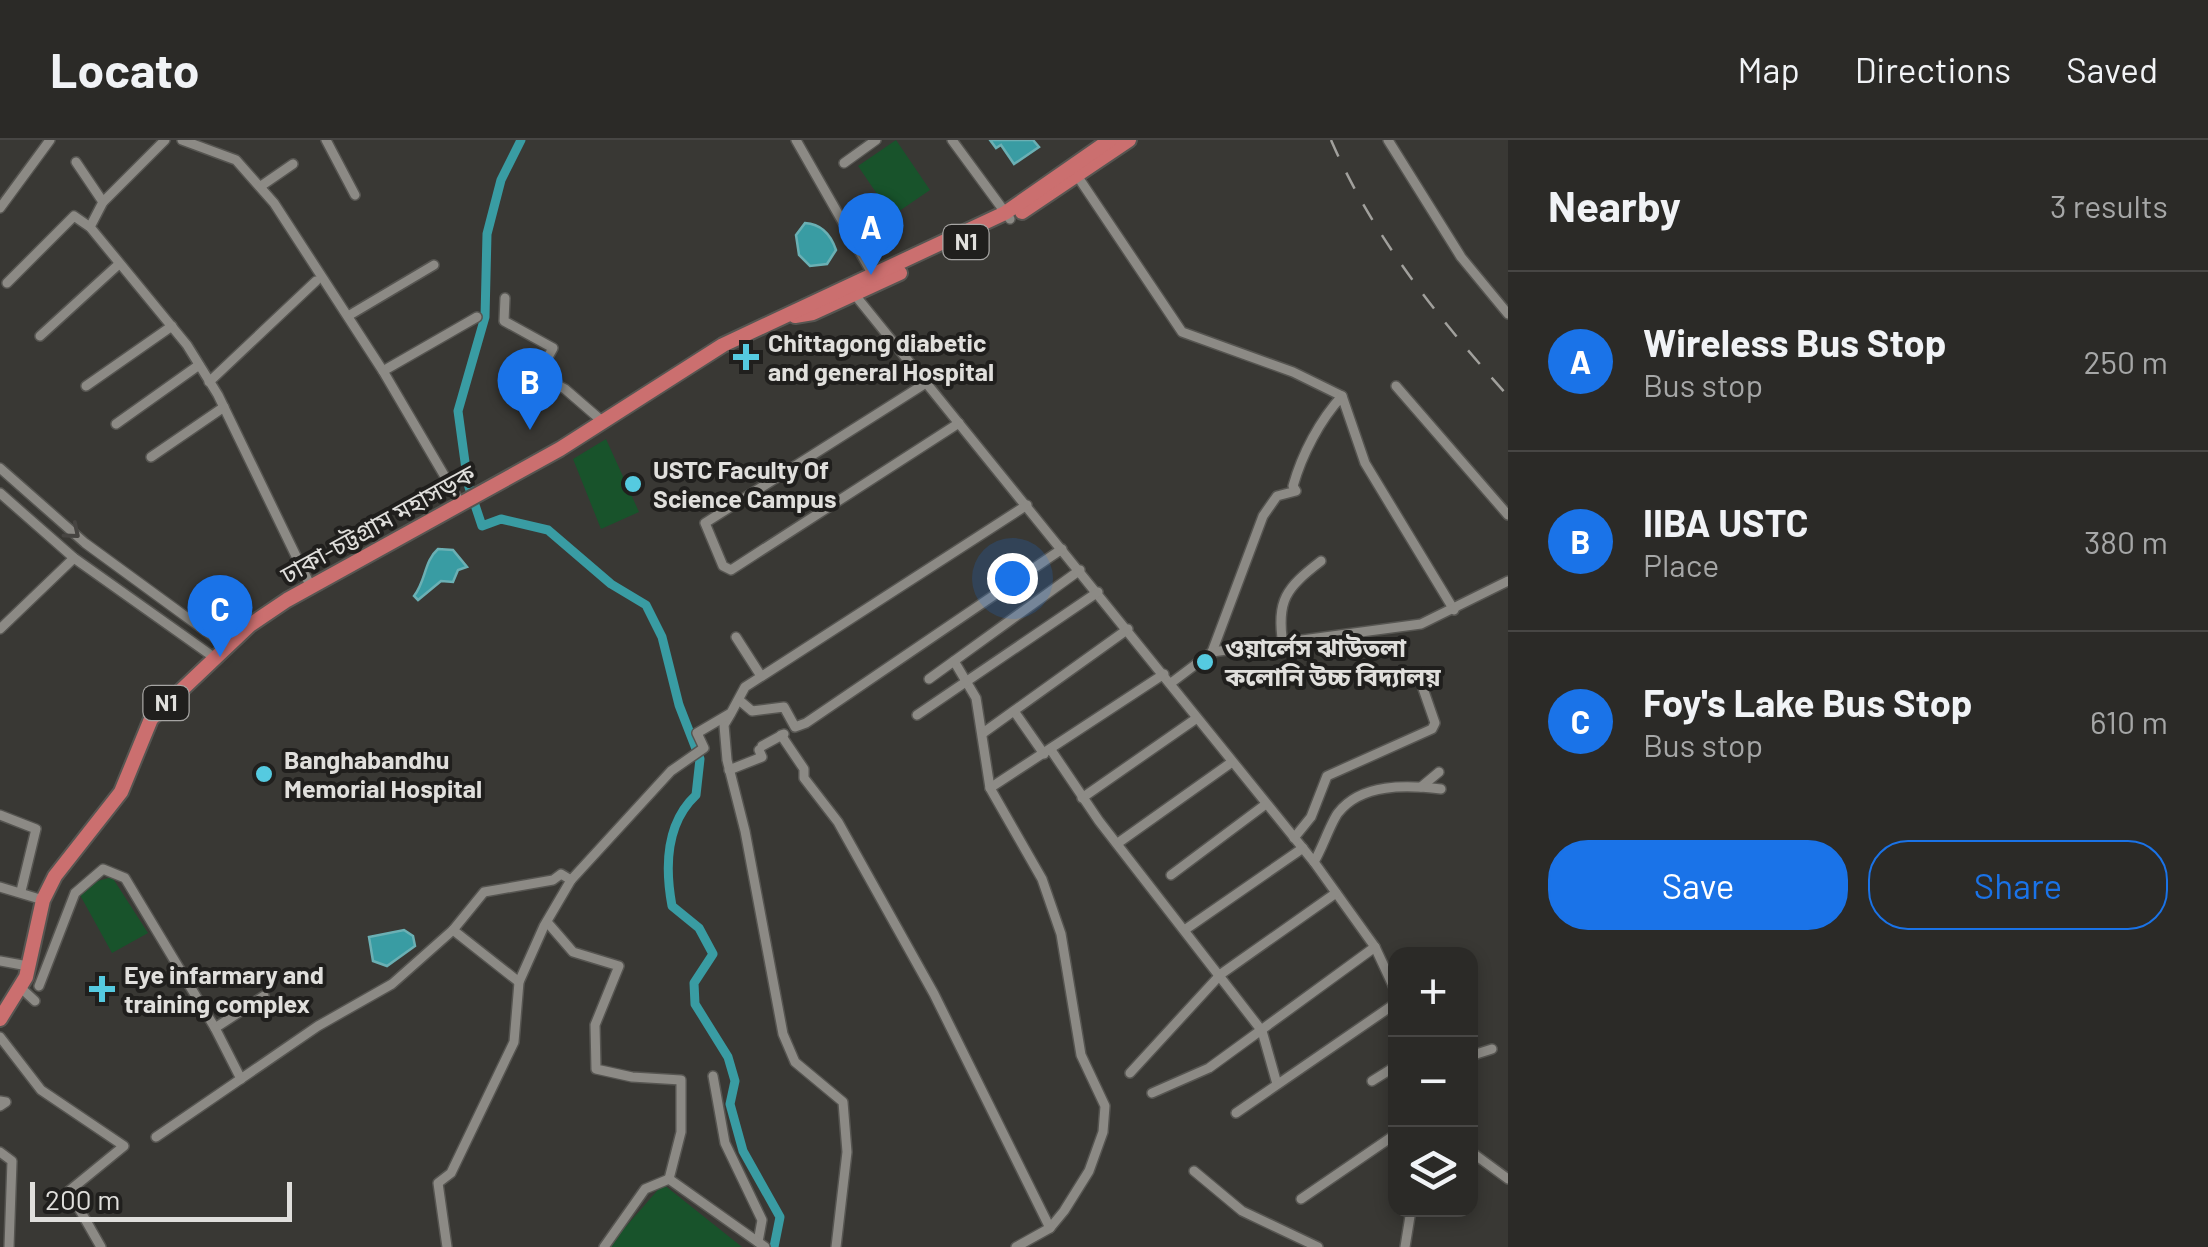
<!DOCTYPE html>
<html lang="en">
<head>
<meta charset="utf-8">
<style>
	:root { --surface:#2b2a27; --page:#33322f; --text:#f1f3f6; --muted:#a6a7a7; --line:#474644; --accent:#1a73e8 }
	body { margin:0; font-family:Barlow,"Noto Sans Bengali",sans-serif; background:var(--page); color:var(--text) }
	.controls { position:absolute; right:30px; bottom:30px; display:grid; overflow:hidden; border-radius:20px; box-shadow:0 5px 15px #0003 }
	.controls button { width:90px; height:90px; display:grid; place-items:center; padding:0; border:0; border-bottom:2px solid var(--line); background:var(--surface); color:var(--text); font:50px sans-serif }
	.scale { position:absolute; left:30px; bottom:25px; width:262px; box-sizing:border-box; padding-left:10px; border:5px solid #e0dfdc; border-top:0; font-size:28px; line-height:35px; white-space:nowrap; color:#e0dfdc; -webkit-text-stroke:8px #201f1d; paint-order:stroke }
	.you { position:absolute; left:1012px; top:438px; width:35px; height:35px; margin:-25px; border:8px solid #fff; border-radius:50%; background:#1a73e8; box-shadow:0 0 0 15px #1a73e833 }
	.badge { display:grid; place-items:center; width:65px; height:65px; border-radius:50%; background:var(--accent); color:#fff; font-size:32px; font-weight:700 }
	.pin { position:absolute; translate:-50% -82px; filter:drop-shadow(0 2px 5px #0008) }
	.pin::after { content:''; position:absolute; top:52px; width:35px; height:30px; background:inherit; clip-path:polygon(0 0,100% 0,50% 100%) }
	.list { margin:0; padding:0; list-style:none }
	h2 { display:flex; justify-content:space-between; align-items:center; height:130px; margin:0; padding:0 40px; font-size:42px }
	h2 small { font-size:32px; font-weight:400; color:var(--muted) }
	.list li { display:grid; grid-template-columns:65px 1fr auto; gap:30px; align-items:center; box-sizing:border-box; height:180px; padding:0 40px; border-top:2px solid var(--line) }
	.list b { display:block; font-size:38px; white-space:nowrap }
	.list p { margin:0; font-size:32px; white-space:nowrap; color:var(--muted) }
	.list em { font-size:32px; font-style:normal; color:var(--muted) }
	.actions { display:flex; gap:20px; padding:30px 40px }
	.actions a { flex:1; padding:22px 0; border:2px solid var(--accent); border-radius:40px; text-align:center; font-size:35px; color:var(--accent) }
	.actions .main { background:var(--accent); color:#fff }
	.icon { flex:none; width:55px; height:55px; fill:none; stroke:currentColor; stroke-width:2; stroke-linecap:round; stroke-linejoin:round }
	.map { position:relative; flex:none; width:1508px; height:1107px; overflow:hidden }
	header { display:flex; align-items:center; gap:60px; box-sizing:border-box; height:140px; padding:0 50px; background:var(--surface); border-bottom:2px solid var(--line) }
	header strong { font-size:48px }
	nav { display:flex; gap:55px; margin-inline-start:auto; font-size:35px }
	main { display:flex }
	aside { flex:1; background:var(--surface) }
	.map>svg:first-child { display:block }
</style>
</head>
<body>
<header>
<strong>Locato</strong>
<nav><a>Map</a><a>Directions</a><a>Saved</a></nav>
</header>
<main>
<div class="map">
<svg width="1508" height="1107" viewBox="0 0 1508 1107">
	<rect width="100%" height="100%" fill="#393834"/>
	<g fill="#18532b">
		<path d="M 896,0 L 930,50 L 892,76 L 858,26 Z"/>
		<path d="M 606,299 L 639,372 L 601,389 L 573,319 Z"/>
		<path d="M 112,737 L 148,793 L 112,813 L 80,755 L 94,742 Z"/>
		<path d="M 663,1044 L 742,1107 L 608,1107 Z"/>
	</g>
	<g fill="#399ca3" stroke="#6bb0b4" stroke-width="2.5">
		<path d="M 990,0 L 1033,0 L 1039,7 L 1014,24 L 1001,5 L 996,8 Z"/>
		<path d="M 805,83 C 821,84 831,95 836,110 L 827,124 L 810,126 L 799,115 L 796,95 Z"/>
		<path d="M 438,409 L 453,410 L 467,427 L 458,430 L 453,442 L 441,441 L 418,460 L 414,456 C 426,441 424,421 438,409 Z"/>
		<path d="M 404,790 L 413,796 L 415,806 L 387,826 L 373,821 L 369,797 Z"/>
	</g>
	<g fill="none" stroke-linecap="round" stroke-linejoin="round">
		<path stroke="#399ca3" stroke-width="9" d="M 521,0 L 501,40 L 487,94 L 485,177 L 458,271 L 468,344 L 482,386 L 501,379 L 548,390 L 611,444 L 646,465 L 662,497 L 679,565 L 700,619 L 696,655 C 665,684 665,728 672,766 L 699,788 L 713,814 L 694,843 L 695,864 L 728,917 L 735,941 L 730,964 L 743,1011 L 780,1077 L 774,1107"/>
		<defs>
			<g id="minor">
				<path d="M 182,0 L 236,20 L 274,63 L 383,231 L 461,364"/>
				<path d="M 326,0 L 355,55"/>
				<path d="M 796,0 L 873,135"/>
				<path d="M 952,0 L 1010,79"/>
				<path d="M 1388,0 L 1461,117 L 1508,174"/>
				<path d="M 76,22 L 103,62"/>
				<path d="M 844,23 L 876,0"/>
				<path d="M 1076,34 L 1182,192 L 1293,232 L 1342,256"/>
				<path d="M 261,46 L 293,24"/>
				<path d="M 0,68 L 50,0"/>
				<path d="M 90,87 L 103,62 L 165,0"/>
				<path d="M 7,143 L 74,76 L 90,87 L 187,205 L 218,255 L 311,447"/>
				<path d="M 855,155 L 1314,722 L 1375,807 L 1396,852"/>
				<path d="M 505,158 L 504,181 L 553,208 L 538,235 L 565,249 L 602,281"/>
				<path d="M 348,176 L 434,125"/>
				<path d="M 40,196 L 119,124"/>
				<path d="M 383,231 L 477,177"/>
				<path d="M 209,242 L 316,141"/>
				<path d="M 926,243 L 705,383 L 723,426 L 731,430 L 959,283"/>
				<path d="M 86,246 L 172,186"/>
				<path d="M 1396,246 L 1508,375"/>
				<path d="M 116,284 L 199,225"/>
				<path d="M 151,317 L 224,267"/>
				<path d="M 0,328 L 85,403 L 226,506"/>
				<path d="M 0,353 L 74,418 L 215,518"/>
				<path d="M 0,489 L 74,418"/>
				<path d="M 736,497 L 761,536"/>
				<path d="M 1283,505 C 1276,460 1286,448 1321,421"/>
				<path d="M 1212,512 L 1263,376 L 1277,356 L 1296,351 L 1293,346 C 1302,314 1320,280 1342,256 L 1365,323 L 1454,470"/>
				<path d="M 954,521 L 976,558 L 990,648 L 1042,739 L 1061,794 L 1081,915 L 1105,966 L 1103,992 L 1089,1031 L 1064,1071 L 1050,1088 L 1016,1107"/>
				<path d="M 929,539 L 1080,430"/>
				<path d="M 1171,543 L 1212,512 L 1421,484 L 1508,441"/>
				<path d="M 739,560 L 752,571 L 784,567 L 795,587 L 806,583 L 1062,409"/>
				<path d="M 1014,571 L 1044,614"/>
				<path d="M 730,575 L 724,585 L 727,620 L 745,691 L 783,894 L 795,922 L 843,962 L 847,1012 L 836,1107"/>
				<path d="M 917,575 L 1098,452"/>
				<path d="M 983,593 L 1128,489"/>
				<path d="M 781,595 L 804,629 L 804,638 L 838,682 L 934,854 L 1050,1088"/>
				<path d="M 762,606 L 784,594"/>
				<path d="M 1051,610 L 1099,681 L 1262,891 L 1277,944"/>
				<path d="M 729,630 L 762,617 L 759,610"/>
				<path d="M 1421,647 L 1439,632"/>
				<path d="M 990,648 L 1164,534"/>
				<path d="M 1082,658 L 1197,578"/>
				<path d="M 0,675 L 36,689 L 21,751"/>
				<path d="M 1294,698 L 1311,677 L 1327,636 L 1432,589 L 1435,583 L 1419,537"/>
				<path d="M 1118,703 L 1232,622"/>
				<path d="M 1314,722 C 1322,709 1331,682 1338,673 C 1361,643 1407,645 1441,649"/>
				<path d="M 1171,735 L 1266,664"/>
				<path d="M 0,747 L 43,760"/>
				<path d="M 547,782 L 573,812 L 619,826 L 595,885 L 596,929 L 632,937 L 681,940 L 681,992 L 669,1039"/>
				<path d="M 1186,789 L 1303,708"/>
				<path d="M 453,790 L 519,842"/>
				<path d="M 0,821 L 28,826"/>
				<path d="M 39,846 L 75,753 L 103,729 L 125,738 L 215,888 L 264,856"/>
				<path d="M 21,848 L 35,861"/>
				<path d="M 215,888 L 241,939"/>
				<path d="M 0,897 L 41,950 L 124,1006 L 69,1051 L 101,1107"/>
				<path d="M 1470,916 L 1492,909"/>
				<path d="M 1130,933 L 1221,834 L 1336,753"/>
				<path d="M 713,936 L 725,1003 L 762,1080 L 758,1102"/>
				<path d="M 1372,941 L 1396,926"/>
				<path d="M 1152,953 L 1209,928 L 1375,807"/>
				<path d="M 0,961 L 6,962 L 0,966"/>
				<path d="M 1236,973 L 1396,863"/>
				<path d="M 156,997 L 318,886 L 392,844 L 453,790 L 484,752 L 553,740 L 561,734 L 571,740 L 671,631 L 704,608 L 697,593 L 731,573 L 745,547 L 1027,365"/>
				<path d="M 1470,1011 L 1508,1039"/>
				<path d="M 0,1012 L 12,1021 L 9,1107"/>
				<path d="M 1194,1031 L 1242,1071 L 1318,1107"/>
				<path d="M 1301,1059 L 1396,994"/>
				<path d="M 447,1107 L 438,1043 L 451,1033 L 514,902 L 519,842 L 544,786 L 571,740"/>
				<path d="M 604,1107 L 645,1049 L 669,1039 L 765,1107"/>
				<path d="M 1405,1107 L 1411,1070"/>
			</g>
			<g id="highway">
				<path d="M 1022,72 L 1129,0"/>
				<path d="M 795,176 L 813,173 L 900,133"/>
				<path d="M 0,879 L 26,837 L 43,760 L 55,736 L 121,652 L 151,579 L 250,485 L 287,460 L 560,309 L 723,205 L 1005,73 L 1110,0"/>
			</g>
		</defs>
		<use href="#minor" stroke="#565551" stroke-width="12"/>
		<use href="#highway" stroke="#565551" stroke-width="18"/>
		<use href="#minor" stroke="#8c8a85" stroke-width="9"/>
		<use href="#highway" stroke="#cb6f6f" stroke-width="14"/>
		<path stroke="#a1a09c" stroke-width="2.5" stroke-dasharray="18 18" stroke-linecap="butt" d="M 1331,0 C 1373,97 1438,178 1508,256"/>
	</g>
	<defs><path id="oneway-chevron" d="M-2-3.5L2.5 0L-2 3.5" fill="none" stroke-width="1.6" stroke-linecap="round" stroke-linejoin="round" transform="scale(2.5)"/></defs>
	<use stroke="#464441" href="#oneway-chevron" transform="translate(73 392) rotate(40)"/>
	<g fill="#55cae0" stroke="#201f1d" stroke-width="4">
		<path d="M741 202h10v10h10v10h-10v10h-10v-10h-10v-10h10z"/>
		<circle cx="633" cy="344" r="10"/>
		<circle cx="1205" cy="522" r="10"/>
		<circle cx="264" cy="634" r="10"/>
		<path d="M97 834h10v10h10v10h-10v10h-10v-10h-10v-10h10z"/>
	</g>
	<g text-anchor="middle" stroke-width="8" stroke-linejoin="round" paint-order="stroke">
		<g fill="#201f1d" stroke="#a6a5a3" stroke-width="2.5">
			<rect x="943.5" y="85" width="45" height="34" rx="8"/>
			<rect x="143.5" y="546" width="45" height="34" rx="8"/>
		</g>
		<g font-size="22" font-weight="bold" fill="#e0dfdc">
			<text x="966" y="110">N1</text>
			<text x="166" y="571">N1</text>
		</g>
		<g font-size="25" font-weight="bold" fill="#e0dfdc" stroke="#201f1d" text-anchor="start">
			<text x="768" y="212">Chittagong diabetic<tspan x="768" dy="29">and general Hospital</tspan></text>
			<text x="653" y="339">USTC Faculty Of<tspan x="653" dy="29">Science Campus</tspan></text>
			<text x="1225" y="517">ওয়ার্লেস ঝাউতলা<tspan x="1225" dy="29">কলোনি উচ্চ বিদ্যালয়</tspan></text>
			<text x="284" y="629">Banghabandhu<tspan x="284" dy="29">Memorial Hospital</tspan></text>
			<text x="124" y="844">Eye infarmary and<tspan x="124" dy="29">training complex</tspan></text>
		</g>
		<g font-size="25" fill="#e0dfdc" stroke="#201f1d">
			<text transform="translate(378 384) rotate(-29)" y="9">ঢাকা-চট্টগ্রাম মহাসড়ক</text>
		</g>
	</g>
</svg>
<div class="controls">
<button>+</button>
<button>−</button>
<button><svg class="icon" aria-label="layers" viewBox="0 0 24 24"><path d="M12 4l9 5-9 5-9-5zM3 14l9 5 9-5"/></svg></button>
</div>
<div class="scale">200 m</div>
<div class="you"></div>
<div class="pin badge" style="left:871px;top:135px">A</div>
<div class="pin badge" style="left:530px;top:290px">B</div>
<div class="pin badge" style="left:220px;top:517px">C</div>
</div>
<aside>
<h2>Nearby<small>3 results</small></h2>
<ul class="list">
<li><span class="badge">A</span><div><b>Wireless Bus Stop</b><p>Bus stop</p></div><em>250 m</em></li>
<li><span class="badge">B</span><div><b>IIBA USTC</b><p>Place</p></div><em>380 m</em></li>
<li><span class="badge">C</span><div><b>Foy's Lake Bus Stop</b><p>Bus stop</p></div><em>610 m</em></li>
</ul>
<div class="actions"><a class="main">Save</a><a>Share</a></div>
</aside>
</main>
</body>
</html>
